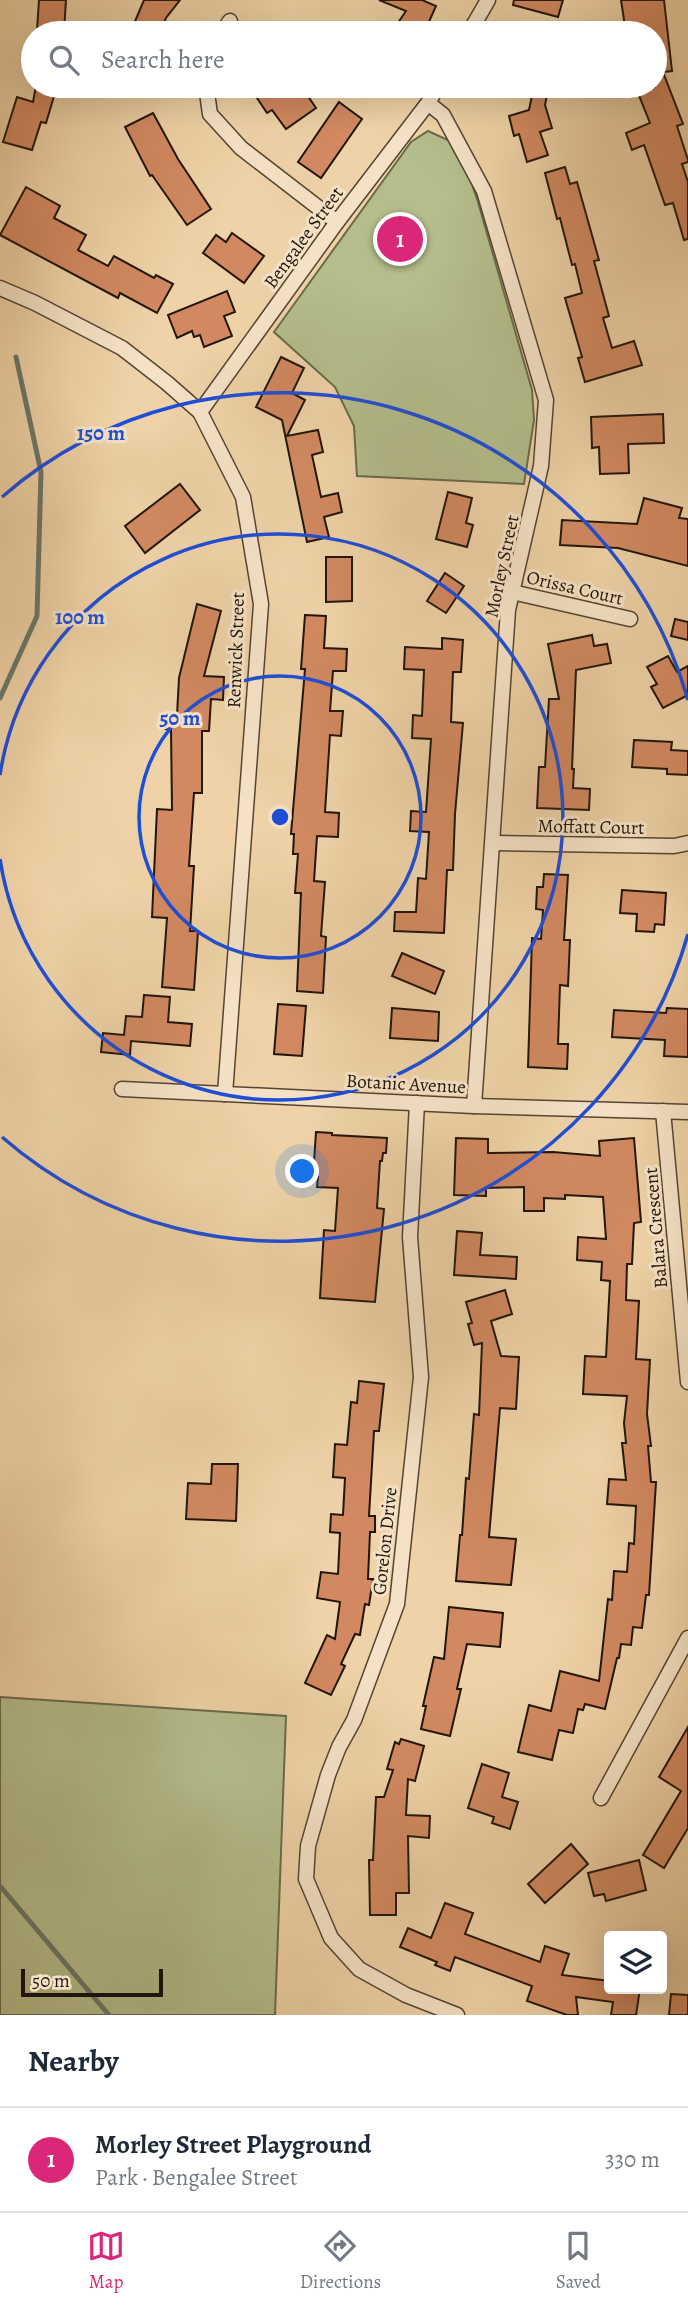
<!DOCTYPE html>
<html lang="en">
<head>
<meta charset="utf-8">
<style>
	:root { --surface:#fff; --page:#f2f2f3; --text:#1f2937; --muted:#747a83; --line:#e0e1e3; --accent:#db2777 }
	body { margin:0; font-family:Alegreya,serif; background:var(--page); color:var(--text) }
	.controls { position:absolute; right:21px; bottom:21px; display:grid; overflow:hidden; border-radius:7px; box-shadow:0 7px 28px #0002 }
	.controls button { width:63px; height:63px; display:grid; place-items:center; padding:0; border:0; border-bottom:2px solid var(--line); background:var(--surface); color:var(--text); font:35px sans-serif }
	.scale { position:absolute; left:21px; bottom:18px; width:142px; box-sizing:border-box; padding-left:7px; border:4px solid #20160b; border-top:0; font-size:19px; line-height:24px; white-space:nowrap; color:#20160b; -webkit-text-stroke:5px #f5e2c6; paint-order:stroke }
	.you { position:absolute; left:303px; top:1172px; width:24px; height:24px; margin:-18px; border:5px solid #fff; border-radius:50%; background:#1a73e8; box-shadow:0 0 0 10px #1a73e833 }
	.badge { display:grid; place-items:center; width:46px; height:46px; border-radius:50%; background:var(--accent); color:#fff; font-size:23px; font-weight:700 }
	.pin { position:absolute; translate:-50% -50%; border:4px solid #fff; box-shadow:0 2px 7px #0006 }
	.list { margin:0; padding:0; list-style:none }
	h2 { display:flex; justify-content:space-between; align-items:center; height:91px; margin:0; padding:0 28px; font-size:30px }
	h2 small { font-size:23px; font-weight:400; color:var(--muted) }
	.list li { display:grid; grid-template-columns:46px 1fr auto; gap:21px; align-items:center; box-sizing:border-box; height:105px; padding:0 28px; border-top:2px solid var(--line) }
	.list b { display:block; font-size:26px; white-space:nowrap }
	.list p { margin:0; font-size:23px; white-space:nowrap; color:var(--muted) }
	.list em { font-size:23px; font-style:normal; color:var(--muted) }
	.icon { flex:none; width:38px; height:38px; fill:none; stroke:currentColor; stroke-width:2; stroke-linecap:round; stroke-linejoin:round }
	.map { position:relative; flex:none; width:688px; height:2015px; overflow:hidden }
	.search { position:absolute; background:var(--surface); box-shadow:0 7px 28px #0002; left:21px; right:21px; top:21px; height:77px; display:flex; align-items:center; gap:18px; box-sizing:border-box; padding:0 24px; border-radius:38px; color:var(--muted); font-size:26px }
	.sheet { height:196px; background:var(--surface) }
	nav { display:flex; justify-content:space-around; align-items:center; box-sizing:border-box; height:98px; border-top:2px solid var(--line); background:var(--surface); font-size:19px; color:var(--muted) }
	nav a { display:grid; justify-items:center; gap:4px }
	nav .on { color:var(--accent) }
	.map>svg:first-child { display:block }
</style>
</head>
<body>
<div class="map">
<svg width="688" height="2015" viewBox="0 0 688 2015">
	<rect width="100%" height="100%" fill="#efd2a7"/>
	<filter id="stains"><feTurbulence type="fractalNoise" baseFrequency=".00286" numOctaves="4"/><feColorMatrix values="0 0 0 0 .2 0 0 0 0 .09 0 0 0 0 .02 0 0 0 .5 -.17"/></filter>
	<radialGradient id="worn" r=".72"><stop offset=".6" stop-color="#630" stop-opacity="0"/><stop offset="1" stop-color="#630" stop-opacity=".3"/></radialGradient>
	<g fill="#b4bd8b" stroke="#6a6a4b" stroke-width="2">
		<path d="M 428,131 L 448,140 L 464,161 L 478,202 L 532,390 L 534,420 L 524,484 L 357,476 L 354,426 L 335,387 L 274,332 L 411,142 Z"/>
		<path d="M 0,1697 L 286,1716 L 275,2015 L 0,2015 Z"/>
	</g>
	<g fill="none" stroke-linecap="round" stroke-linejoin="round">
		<g stroke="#697767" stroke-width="5">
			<path d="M 0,698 L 37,616 L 41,472 L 16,357"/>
			<path d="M 0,1886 L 109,2015"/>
		</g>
	</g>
	<g fill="#d28961" stroke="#20160b" stroke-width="2">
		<path d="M 39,0 L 66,0 L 64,32 L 37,30 Z"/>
		<path d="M 144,0 L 180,0 L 166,18 L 160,33 L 152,33 L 133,26 Z"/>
		<path d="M 379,0 L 422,0 L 436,6 L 424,33 L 391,33 L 406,11 Z"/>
		<path d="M 514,0 L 563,0 L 558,17 L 513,5 Z"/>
		<path d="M 621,0 L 664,0 L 672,71 L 663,72 L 683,124 L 677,126 L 688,160 L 688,162 L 682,164 L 688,182 L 688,239 L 684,240 L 673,203 L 665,205 L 644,145 L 632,150 L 626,133 L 650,123 L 638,93 L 655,87 L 655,33 L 626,33 Z"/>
		<path d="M 36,86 L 57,86 L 46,123 L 41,122 L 32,150 L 3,142 L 17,97 L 33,102 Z"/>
		<path d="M 249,86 L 301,86 L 316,108 L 286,129 L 272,110 L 267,113 Z"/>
		<path d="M 534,86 L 549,86 L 545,105 L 552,128 L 540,132 L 548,155 L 527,162 L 519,134 L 514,136 L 509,116 L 529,110 Z"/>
		<path d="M 339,102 L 362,119 L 321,178 L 298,162 Z"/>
		<path d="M 153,113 L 178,159 L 211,209 L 187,225 L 152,175 L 150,176 L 125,127 Z"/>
		<path d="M 565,167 L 570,184 L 577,182 L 599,260 L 594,261 L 609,316 L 603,318 L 612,348 L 634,341 L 642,365 L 585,382 L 578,358 L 582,357 L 565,298 L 582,293 L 575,264 L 572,265 L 560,218 L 557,219 L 545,173 Z"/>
		<path d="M 26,187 L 60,206 L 54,218 L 86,235 L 78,250 L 108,266 L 114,256 L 154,278 L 156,275 L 173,284 L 157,313 L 120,293 L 118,298 L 0,235 Z"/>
		<path d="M 232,233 L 264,256 L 244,283 L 203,253 L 216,235 L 226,242 Z"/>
		<path d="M 227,291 L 235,312 L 224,316 L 232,336 L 204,347 L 200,335 L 194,337 L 192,331 L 177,338 L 168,315 Z"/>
		<path d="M 281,357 L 304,368 L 292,393 L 305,400 L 287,436 L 318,430 L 323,452 L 312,455 L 321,497 L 338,493 L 342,512 L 324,517 L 329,537 L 307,542 L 282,420 L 256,407 Z"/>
		<path d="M 663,414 L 664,443 L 628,444 L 629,473 L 600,474 L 599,447 L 592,448 L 591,417 Z"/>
		<path d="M 180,484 L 200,510 L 145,553 L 125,526 Z"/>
		<path d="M 448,492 L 472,498 L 466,523 L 473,525 L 467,547 L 436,539 Z"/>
		<path d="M 644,498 L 682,508 L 679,518 L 688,519 L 688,566 L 618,548 L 560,545 L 562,520 L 637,524 Z"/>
		<path d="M 326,557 L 352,557 L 352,601 L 326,602 Z"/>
		<path d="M 445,573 L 464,586 L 446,613 L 427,601 Z"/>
		<path d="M 197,604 L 221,611 L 204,676 L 224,677 L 223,700 L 211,699 L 209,731 L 202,731 L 202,793 L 194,793 L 189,866 L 194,866 L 190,931 L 198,931 L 194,990 L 162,987 L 167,918 L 152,917 L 157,809 L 172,810 L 171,730 L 165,729 L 165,715 L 177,715 L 179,678 Z"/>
		<path d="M 305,615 L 326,616 L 324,648 L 347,649 L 346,671 L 333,671 L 330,711 L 343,711 L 341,736 L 330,735 L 325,812 L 339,813 L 338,837 L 317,836 L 314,881 L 325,882 L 321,936 L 326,937 L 323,993 L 297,991 L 301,893 L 295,893 L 298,854 L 293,854 L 294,834 L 291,834 L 305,669 L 301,669 Z"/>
		<path d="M 675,619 L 688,622 L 688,640 L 671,636 Z"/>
		<path d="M 592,635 L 594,646 L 607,644 L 611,663 L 576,670 L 572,769 L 574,769 L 573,788 L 590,789 L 589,810 L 537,808 L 539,767 L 545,767 L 549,699 L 559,699 L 548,644 Z"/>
		<path d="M 442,638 L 463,640 L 461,672 L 453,672 L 451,722 L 463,723 L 455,814 L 453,870 L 447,870 L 444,933 L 394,931 L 395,912 L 416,912 L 418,878 L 426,879 L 429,832 L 410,831 L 411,811 L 426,812 L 431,739 L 412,738 L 413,715 L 422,716 L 424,670 L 404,669 L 405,647 L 442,649 Z"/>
		<path d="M 668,656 L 677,672 L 688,666 L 688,695 L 663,708 L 651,687 L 657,684 L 647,667 Z"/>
		<path d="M 634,740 L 672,742 L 671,750 L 688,751 L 688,775 L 667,774 L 667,769 L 632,767 Z"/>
		<path d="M 544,874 L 568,875 L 564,940 L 570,940 L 568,986 L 560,985 L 558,1044 L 568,1044 L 567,1069 L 528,1067 L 532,938 L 541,939 L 543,910 L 536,909 L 537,887 L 543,887 Z"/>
		<path d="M 622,890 L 666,893 L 664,925 L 655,924 L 654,932 L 636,931 L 637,914 L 620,913 Z"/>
		<path d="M 402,953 L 444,971 L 435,994 L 392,976 Z"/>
		<path d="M 144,995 L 170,997 L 168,1022 L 192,1024 L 190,1046 L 131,1041 L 130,1055 L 101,1052 L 103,1033 L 124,1035 L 126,1016 L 142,1017 Z"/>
		<path d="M 278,1004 L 306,1006 L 302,1056 L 274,1054 Z"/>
		<path d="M 392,1008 L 439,1012 L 438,1041 L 390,1038 Z"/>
		<path d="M 667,1008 L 688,1009 L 688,1057 L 664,1056 L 665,1040 L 612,1037 L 614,1010 L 666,1013 Z"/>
		<path d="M 316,1132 L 332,1133 L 332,1135 L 387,1138 L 386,1153 L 383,1153 L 382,1161 L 380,1161 L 377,1208 L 384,1209 L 375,1302 L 320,1298 L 324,1230 L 335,1231 L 338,1188 L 317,1187 L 318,1177 L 313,1177 Z"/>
		<path d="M 456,1138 L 488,1139 L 488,1153 L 553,1152 L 600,1156 L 599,1141 L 634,1138 L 641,1222 L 634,1223 L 632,1264 L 627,1264 L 626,1300 L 639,1301 L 636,1359 L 650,1360 L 647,1414 L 651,1446 L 648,1446 L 651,1482 L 656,1482 L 649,1595 L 646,1595 L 642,1628 L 633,1627 L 631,1645 L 621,1644 L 619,1658 L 617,1658 L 605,1709 L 585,1704 L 583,1710 L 578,1709 L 573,1733 L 559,1730 L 552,1760 L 518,1752 L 529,1705 L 551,1711 L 560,1671 L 599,1681 L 608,1599 L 612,1600 L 614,1571 L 627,1572 L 629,1543 L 634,1544 L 636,1506 L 607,1504 L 609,1479 L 626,1480 L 622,1443 L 626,1443 L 624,1423 L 627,1396 L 583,1394 L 585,1356 L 606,1357 L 610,1281 L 601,1280 L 602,1262 L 577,1260 L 578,1237 L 606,1239 L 603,1197 L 565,1195 L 565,1199 L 544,1198 L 544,1211 L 524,1211 L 524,1187 L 486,1188 L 486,1196 L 454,1195 Z"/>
		<path d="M 457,1231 L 482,1233 L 480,1255 L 517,1257 L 516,1279 L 454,1275 Z"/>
		<path d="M 505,1290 L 512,1314 L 491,1321 L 501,1356 L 519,1357 L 516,1409 L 500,1408 L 489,1537 L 516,1539 L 511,1585 L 456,1581 L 460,1535 L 462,1535 L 466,1478 L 469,1479 L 474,1414 L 479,1415 L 482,1343 L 474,1345 L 468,1324 L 472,1323 L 466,1302 Z"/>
		<path d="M 359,1381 L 384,1384 L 379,1431 L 374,1431 L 369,1516 L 375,1516 L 375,1532 L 370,1532 L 368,1579 L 373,1579 L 369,1605 L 365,1604 L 360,1635 L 355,1634 L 341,1664 L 345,1666 L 331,1695 L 305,1683 L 327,1635 L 335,1639 L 340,1602 L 317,1598 L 321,1572 L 338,1574 L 340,1533 L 330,1532 L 331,1514 L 343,1515 L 345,1478 L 333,1477 L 335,1444 L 347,1445 L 351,1402 L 357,1403 Z"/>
		<path d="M 212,1464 L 238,1464 L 236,1521 L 186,1519 L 188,1483 L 211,1484 Z"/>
		<path d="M 449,1607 L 503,1613 L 500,1647 L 467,1644 L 457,1689 L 461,1689 L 450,1736 L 421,1729 L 426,1706 L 423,1706 L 434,1657 L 444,1659 Z"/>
		<path d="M 688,1727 L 688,1828 L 664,1868 L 643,1855 L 681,1791 L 659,1777 Z"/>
		<path d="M 401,1739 L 424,1746 L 415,1781 L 408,1779 L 406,1815 L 430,1816 L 429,1838 L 408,1836 L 409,1893 L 396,1893 L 396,1915 L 370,1915 L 369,1860 L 373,1860 L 376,1797 L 384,1797 L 393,1770 L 387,1769 L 395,1742 L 399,1744 Z"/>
		<path d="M 482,1764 L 509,1773 L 502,1797 L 518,1802 L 510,1829 L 492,1823 L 494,1817 L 468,1808 Z"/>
		<path d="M 571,1844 L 588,1864 L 545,1903 L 528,1884 Z"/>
		<path d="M 639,1860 L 646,1890 L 606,1901 L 604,1894 L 594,1896 L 588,1873 Z"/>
		<path d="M 445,1903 L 473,1913 L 465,1934 L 540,1962 L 545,1946 L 569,1954 L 562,1975 L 609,1981 L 609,1989 L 640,1989 L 636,2015 L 611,2015 L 613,2002 L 576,1997 L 578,2015 L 567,2015 L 527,2001 L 532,1986 L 455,1957 L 450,1971 L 435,1965 L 437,1962 L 400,1947 L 408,1928 L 431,1938 Z"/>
		<path d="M 671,1994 L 688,1995 L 688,2015 L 669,2015 Z"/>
	</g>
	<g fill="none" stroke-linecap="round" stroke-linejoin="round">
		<defs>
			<g id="street">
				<path d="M 222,33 L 230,21"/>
				<path d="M 469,33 L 488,0"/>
				<path d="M 206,86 L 210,114 L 241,148 L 337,222"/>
				<path d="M 428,103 L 443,115 L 484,191 L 546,400 L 541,466 L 508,610 L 474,1106"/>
				<path d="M 0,288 L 35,303 L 122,348 L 167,383 L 200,412 L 243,497 L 261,604 L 225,1094"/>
				<path d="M 200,412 L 337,222 L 428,103 L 438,86"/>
				<path d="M 512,592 L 630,619"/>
				<path d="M 493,843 L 674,846 L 688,843"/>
				<path d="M 122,1089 L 474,1106 L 688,1112"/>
				<path d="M 417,1103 L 410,1237 L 421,1377 L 397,1604 L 354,1720 L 339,1747 L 328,1775 L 308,1846 L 306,1879 L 331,1938 L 359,1969 L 406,1995 L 457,2015"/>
				<path d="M 663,1111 L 688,1382"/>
				<path d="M 601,1798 L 688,1638"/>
			</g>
		</defs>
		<use href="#street" stroke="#544532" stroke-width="17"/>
		<use href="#street" stroke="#f5e2c6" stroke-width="14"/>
	</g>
	<g fill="none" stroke="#1d4ed8" stroke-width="3.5">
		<circle cx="280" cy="817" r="141"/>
		<path d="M0 775A283 283 0 1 1 0 859"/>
		<path d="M688 934A424 424 0 0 1 2 1137M2 497A424 424 0 0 1 688 700"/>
	</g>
	<g text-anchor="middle" stroke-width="6" stroke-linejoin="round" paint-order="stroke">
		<g font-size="19" fill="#20160b" stroke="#f5e2c6">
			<text transform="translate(303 237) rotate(-54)" y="7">Bengalee Street</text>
			<text transform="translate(501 566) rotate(-78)" y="7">Morley Street</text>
			<text transform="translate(575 587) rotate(13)" y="7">Orissa Court</text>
			<text transform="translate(235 650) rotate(-88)" y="7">Renwick Street</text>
			<text transform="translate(591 826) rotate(1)" y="7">Moffatt Court</text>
			<text transform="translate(406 1083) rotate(3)" y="7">Botanic Avenue</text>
			<text transform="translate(655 1228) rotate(-95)" y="7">Balara Crescent</text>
			<text transform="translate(384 1541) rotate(-84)" y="7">Gorelon Drive</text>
		</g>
	</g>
	<circle cx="280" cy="817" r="10" fill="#1d4ed8" stroke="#f5e2c6" stroke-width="3.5"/>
	<g font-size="21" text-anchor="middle" font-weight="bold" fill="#1d4ed8" stroke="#f5e2c6" stroke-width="6" stroke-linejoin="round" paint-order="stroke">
		<text x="101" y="440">150 m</text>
		<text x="80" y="624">100 m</text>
		<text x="180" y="725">50 m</text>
	</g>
	<rect width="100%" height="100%" filter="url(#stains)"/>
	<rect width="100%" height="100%" fill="url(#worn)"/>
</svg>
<div class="controls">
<button><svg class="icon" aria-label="layers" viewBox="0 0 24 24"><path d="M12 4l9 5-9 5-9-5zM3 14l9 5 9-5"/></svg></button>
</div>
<div class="scale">50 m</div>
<div class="you"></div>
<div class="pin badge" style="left:400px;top:239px">1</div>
<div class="search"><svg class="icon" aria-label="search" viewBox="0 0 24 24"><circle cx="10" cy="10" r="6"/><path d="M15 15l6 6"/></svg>Search here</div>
</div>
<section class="sheet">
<h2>Nearby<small></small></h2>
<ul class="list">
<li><span class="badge">1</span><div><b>Morley Street Playground</b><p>Park · Bengalee Street</p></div><em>330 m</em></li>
</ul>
</section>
<nav>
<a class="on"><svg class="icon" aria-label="map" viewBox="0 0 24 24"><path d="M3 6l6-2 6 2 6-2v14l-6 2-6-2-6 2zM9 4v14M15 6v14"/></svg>Map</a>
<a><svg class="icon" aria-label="directions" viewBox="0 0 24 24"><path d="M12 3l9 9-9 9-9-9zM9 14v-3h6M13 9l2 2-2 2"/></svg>Directions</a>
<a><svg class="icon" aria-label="saved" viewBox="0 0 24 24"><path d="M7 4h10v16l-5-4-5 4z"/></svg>Saved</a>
</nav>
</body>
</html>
